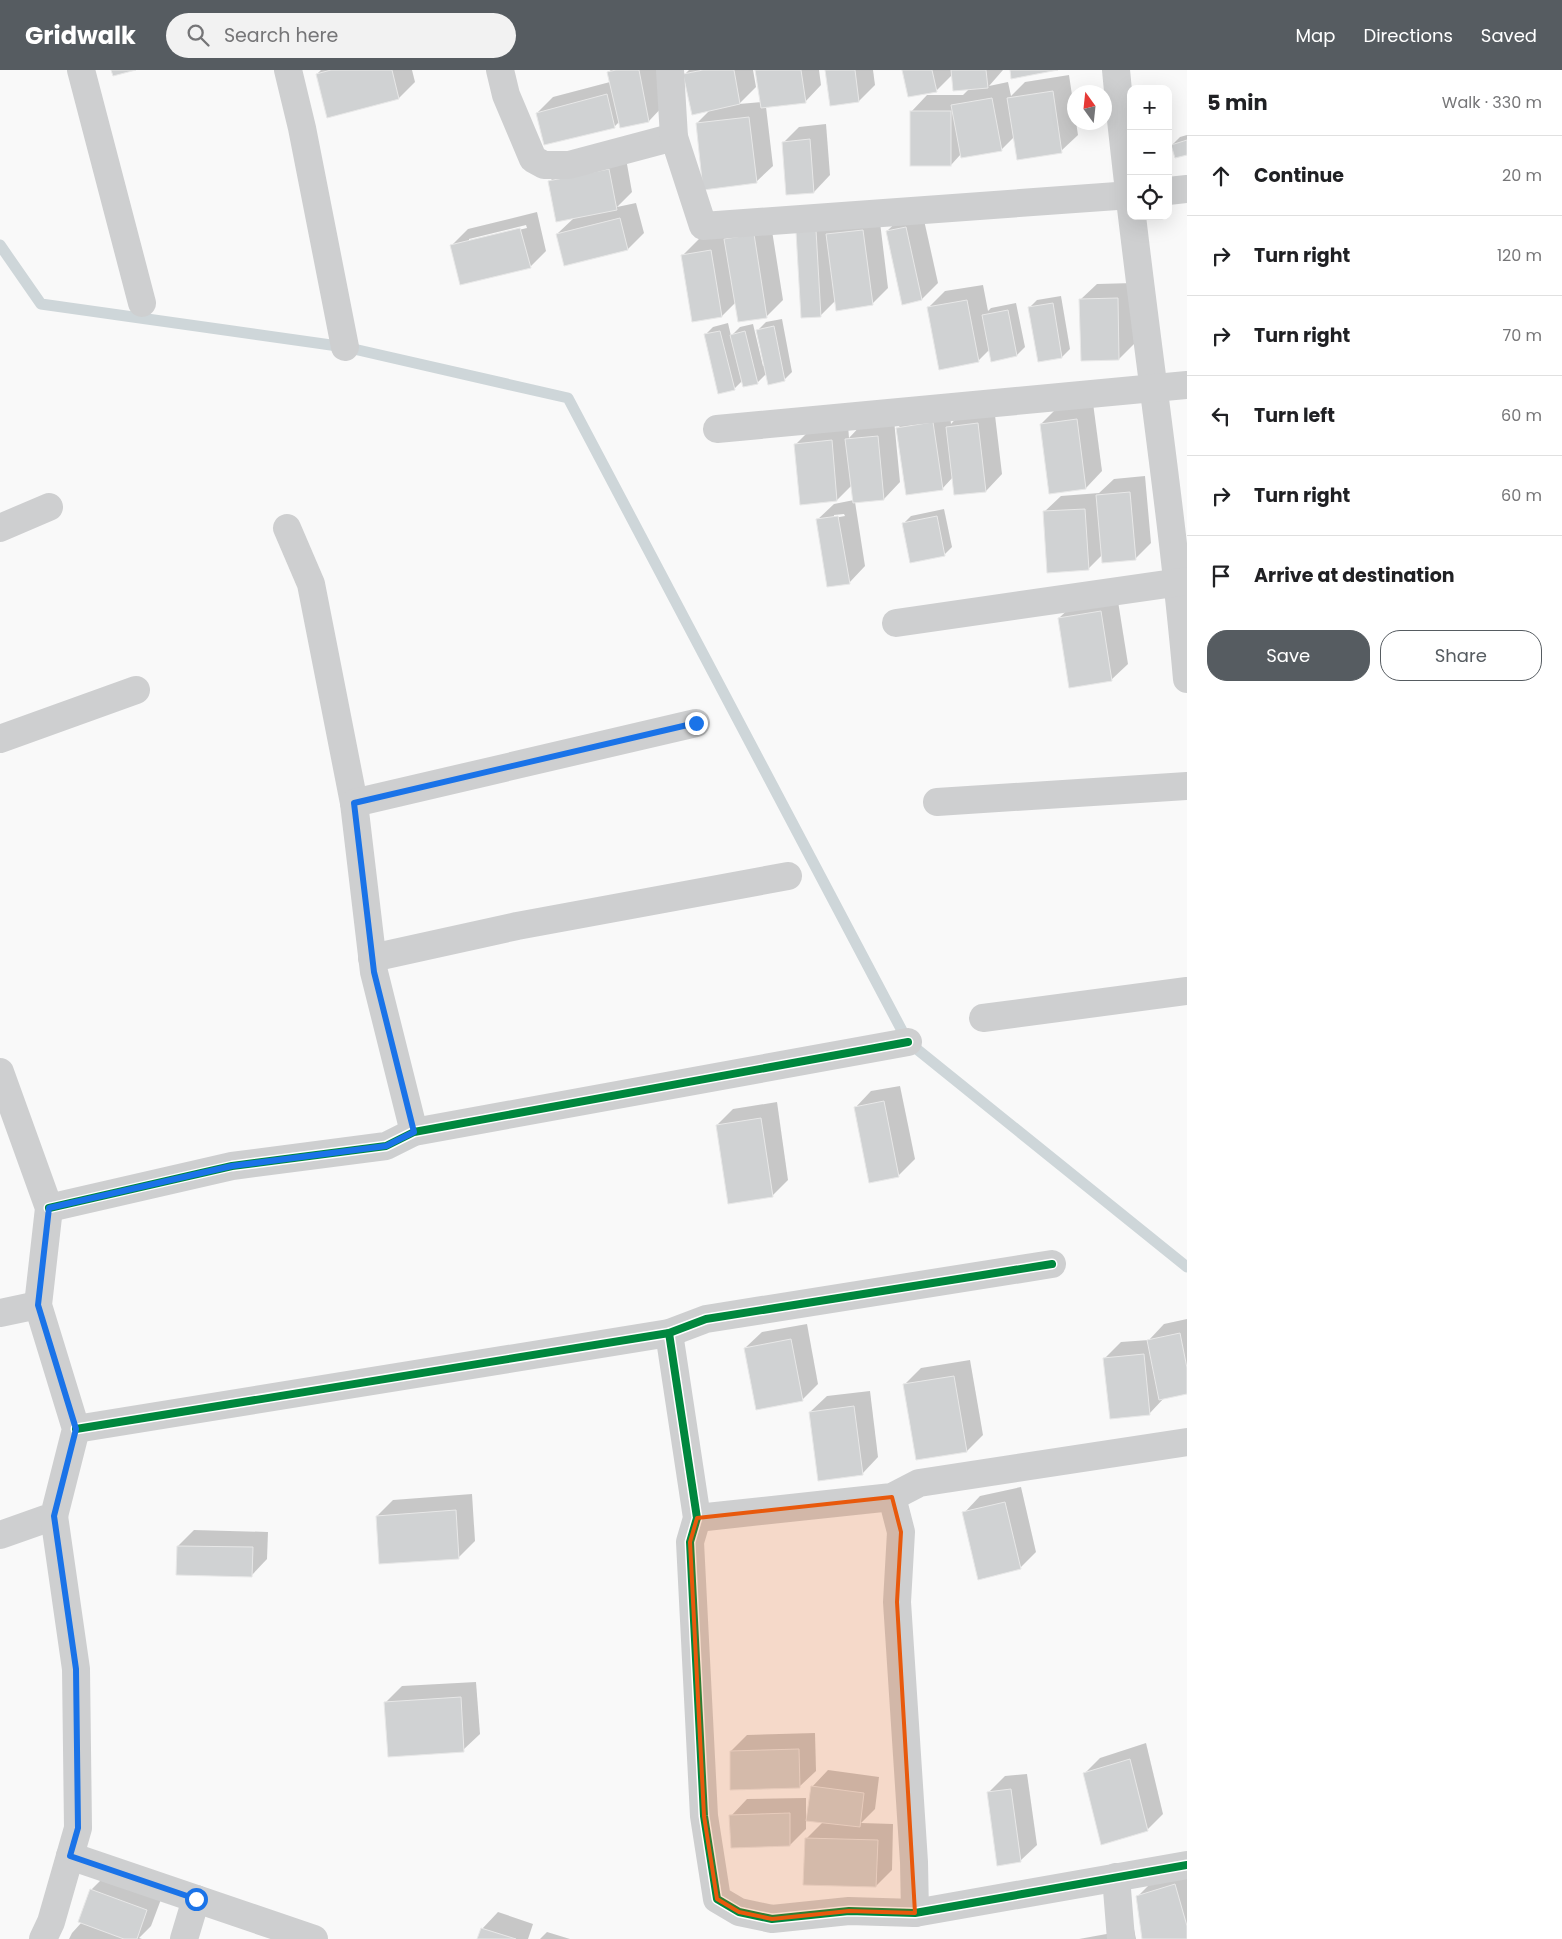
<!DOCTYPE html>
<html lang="en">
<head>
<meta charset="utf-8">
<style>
	:root { --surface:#fff; --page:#f2f2f2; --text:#202124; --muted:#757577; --line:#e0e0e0; --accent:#565c61 }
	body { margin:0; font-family:Poppins,sans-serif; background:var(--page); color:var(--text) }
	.controls { position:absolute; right:15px; top:15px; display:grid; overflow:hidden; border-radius:10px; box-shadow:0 5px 20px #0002 }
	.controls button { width:45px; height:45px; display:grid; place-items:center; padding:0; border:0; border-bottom:1px solid var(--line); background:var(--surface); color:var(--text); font:25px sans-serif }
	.compass { position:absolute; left:1067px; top:15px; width:45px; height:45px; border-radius:50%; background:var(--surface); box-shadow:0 5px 20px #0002; rotate:345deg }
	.stop { position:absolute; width:15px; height:15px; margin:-11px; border:4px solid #1a73e8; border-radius:50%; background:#fff }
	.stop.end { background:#1a73e8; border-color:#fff; box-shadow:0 1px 5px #0008 }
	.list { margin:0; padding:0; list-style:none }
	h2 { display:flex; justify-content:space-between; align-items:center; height:65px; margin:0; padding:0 20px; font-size:21px }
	h2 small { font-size:16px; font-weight:400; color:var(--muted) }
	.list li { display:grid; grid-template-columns:32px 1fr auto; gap:15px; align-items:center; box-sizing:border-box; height:80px; padding:0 20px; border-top:1px solid var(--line) }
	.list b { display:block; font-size:19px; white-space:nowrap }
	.list em { font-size:16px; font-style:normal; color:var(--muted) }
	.actions { display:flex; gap:10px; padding:15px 20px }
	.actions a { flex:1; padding:11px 0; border:1px solid var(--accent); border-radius:20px; text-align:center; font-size:18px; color:var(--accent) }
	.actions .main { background:var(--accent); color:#fff }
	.icon { flex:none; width:28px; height:28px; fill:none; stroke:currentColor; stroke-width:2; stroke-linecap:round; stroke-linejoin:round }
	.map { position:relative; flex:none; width:1187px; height:1869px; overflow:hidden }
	header { display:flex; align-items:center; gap:30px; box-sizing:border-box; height:70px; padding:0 25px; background:var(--accent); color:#fff }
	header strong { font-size:24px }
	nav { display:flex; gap:28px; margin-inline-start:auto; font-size:18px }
	.search { width:350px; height:45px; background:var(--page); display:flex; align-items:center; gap:12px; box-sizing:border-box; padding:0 18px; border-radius:28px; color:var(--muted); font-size:19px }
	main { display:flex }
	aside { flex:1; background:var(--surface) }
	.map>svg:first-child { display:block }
</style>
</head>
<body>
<header>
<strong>Gridwalk</strong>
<div class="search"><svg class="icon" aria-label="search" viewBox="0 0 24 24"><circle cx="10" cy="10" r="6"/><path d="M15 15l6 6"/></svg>Search here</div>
<nav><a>Map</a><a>Directions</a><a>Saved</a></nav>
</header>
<main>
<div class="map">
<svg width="1187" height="1869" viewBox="0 0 1187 1869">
	<rect width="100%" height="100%" fill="#f9f9f9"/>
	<g fill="#0003" fill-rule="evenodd">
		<path d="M 321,0 L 412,0 L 415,12 L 399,28 L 328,46 L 317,4 Z"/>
		<path d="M 611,0 L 658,0 L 665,34 L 649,51 L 619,52 L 614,57 L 537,43 L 553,27 L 610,12 L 608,2 Z"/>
		<path d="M 689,0 L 753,0 L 756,17 L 739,34 L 762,32 L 756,0 L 819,0 L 821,15 L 805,32 L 766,37 L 773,96 L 756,112 L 697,53 L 711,39 L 685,4 Z"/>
		<path d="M 826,0 L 873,0 L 875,15 L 859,31 Z"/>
		<path d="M 904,0 L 1003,0 L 989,16 L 1008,12 L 1011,26 L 1025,12 L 1069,5 L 1078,65 L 1061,81 L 1014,67 L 1001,80 L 961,84 L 951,95 L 911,42 L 927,25 L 963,25 L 969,19 L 953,4 L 936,21 Z"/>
		<path d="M 826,54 L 830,105 L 814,122 L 783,73 L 799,57 Z"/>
		<path d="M 1187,65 L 1187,83 L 1172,75 L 1180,67 Z"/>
		<path d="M 625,83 L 632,122 L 617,137 L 636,133 L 644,163 L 628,179 L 557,164 L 575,147 L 549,112 L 565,96 Z"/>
		<path d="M 922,141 L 938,213 L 922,229 L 887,161 L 904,145 Z"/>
		<path d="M 537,142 L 546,181 L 530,197 L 452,175 L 468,159 ZM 526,155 L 527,158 L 469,172 L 469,169 Z"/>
		<path d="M 879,144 L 888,218 L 872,234 L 836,230 L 821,245 L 798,162 Z"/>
		<path d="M 770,148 L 783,230 L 767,246 L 736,232 L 722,246 L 683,185 L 699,169 Z"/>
		<path d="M 1134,213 L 1135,273 L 1119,289 L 1080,230 L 1097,214 Z"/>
		<path d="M 983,215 L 988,241 L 991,238 L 1016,233 L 1025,277 L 1017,285 L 990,279 L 978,291 L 929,237 L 945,221 Z"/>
		<path d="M 1061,226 L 1070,279 L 1062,287 L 1029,238 L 1037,230 Z"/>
		<path d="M 782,249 L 792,302 L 784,310 L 767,303 L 757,313 L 743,310 L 734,319 L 705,265 L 713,257 L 728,253 L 731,266 L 740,257 L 753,254 L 763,296 L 765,296 L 758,260 L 766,252 Z"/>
		<path d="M 1093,333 L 1102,401 L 1086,418 L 1041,354 L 1057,338 Z"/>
		<path d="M 949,337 L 951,354 L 963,341 L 994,337 L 1002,404 L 986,421 L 953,407 L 942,419 L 897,359 L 913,342 Z"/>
		<path d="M 894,350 L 900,412 L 884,429 L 855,432 L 865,496 L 849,513 L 817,450 L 834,434 L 854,430 L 852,415 L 837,430 L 795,375 L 811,359 L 848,355 L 849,368 L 863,353 ZM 844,444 L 845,446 L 834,448 L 834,445 Z"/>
		<path d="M 1145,406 L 1151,473 L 1135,489 L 1102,485 L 1088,499 L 1044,442 L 1061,426 L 1099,423 L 1114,409 Z"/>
		<path d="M 944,439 L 952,477 L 944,485 L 903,454 L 911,446 Z"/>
		<path d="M 1117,525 L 1128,594 L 1111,610 L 1059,548 L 1076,532 Z"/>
		<path d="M 900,1016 L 915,1089 L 899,1105 L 855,1038 L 871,1021 Z"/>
		<path d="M 777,1032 L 788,1110 L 772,1126 L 717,1055 L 733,1039 Z"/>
		<path d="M 1187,1249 L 1187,1323 L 1165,1327 L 1149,1344 L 1105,1288 L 1121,1272 L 1149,1270 L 1164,1254 Z"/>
		<path d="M 807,1254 L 818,1314 L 802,1330 L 745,1278 L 762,1262 Z"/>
		<path d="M 970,1290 L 983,1365 L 967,1381 L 905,1314 L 921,1298 Z"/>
		<path d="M 870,1321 L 878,1387 L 862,1404 L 810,1342 L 827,1326 Z"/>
		<path d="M 1021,1417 L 1036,1482 L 1020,1498 L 964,1443 L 980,1426 Z"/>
		<path d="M 472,1424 L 475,1471 L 459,1487 L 377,1446 L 393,1430 Z"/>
		<path d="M 194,1460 L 268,1462 L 267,1489 L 251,1506 L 178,1476 Z"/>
		<path d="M 476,1612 L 480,1664 L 463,1680 L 385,1633 L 402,1616 Z"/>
		<path d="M 815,1663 L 816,1701 L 799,1717 L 731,1681 L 747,1665 Z"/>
		<path d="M 1146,1673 L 1163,1744 L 1147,1760 L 1084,1704 L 1100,1688 Z"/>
		<path d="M 828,1700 L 879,1707 L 875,1739 L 861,1753 L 893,1754 L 892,1800 L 876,1816 L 806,1769 L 823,1752 L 806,1750 L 806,1759 L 790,1775 L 731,1746 L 747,1729 L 806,1728 L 806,1748 L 807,1748 L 812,1717 Z"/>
		<path d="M 1027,1704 L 1037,1775 L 1020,1791 L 988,1723 L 1005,1706 Z"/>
		<path d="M 1187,1800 L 1187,1869 L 1143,1869 L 1137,1827 L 1154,1810 Z"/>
		<path d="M 107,1804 L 163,1824 L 151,1856 L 139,1868 L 142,1869 L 69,1869 L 72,1863 L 82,1852 L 91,1820 Z"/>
		<path d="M 498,1842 L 533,1854 L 528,1869 L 479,1869 L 482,1859 Z"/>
		<path d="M 1134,1859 L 1136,1869 L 1079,1869 Z"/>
		<path d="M 547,1862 L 570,1869 L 540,1869 Z"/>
	</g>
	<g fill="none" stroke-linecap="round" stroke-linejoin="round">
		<path stroke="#ced6d9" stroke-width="11" d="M 0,175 L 41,234 L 345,277 L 568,328 L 908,972 L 1187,1197"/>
	</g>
	<g fill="#d0d2d3" stroke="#e8e8e8">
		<path d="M 111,0 L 136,0 L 113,6 Z"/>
		<path d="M 331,0 L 392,0 L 399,29 L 327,48 L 316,4 Z"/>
		<path d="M 616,0 L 639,0 L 649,52 L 620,58 L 607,2 Z"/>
		<path d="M 703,0 L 734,0 L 740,34 L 692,45 L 683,4 Z"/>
		<path d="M 755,0 L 801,0 L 806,33 L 761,38 Z"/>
		<path d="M 825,0 L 855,0 L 859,32 L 830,36 Z"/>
		<path d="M 902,0 L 932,0 L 937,22 L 908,27 Z"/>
		<path d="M 951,0 L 986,0 L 988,18 L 953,21 Z"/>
		<path d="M 1010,0 L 1058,0 L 1011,9 Z"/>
		<path d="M 1053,21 L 1062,83 L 1017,90 L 1007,28 Z"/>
		<path d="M 607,24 L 615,58 L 544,75 L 536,43 Z"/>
		<path d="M 992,28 L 1002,81 L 961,88 L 951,35 Z"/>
		<rect x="910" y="41" width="41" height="55"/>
		<path d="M 749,47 L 757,113 L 703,120 L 696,53 Z"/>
		<path d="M 810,69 L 814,123 L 786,125 L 782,72 Z"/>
		<path d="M 1187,70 L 1187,85 L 1175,88 L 1171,75 Z"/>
		<path d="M 609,99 L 617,140 L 556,152 L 548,111 Z"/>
		<path d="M 620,148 L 628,180 L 564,196 L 556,164 Z"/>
		<path d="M 906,157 L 922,230 L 902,235 L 886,161 Z"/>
		<path d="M 520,158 L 531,198 L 460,215 L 450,175 Z"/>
		<path d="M 816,160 L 821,247 L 801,248 L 796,162 Z"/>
		<path d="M 863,160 L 873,235 L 836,241 L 826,164 Z"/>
		<path d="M 754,164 L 767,248 L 738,252 L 724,169 Z"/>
		<path d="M 711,180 L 722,247 L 692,252 L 681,185 Z"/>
		<path d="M 1118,228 L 1119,290 L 1081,291 L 1079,229 Z"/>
		<path d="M 967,230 L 979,292 L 939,300 L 927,237 Z"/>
		<path d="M 1053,233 L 1062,288 L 1038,292 L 1028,237 Z"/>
		<path d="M 1008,240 L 1017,286 L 991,292 L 982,245 Z"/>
		<path d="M 774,256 L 785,311 L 768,315 L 756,260 Z"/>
		<path d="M 720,261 L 735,320 L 718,324 L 704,264 Z"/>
		<path d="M 745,261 L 758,314 L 743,317 L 730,265 Z"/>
		<path d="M 1077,349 L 1086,419 L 1049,424 L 1040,354 Z"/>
		<path d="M 933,352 L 943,420 L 906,425 L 896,358 Z"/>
		<path d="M 978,353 L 986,422 L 954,425 L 946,357 Z"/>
		<path d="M 878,366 L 884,430 L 853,433 L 845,369 Z"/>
		<path d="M 832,370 L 837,431 L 800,435 L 794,374 Z"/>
		<path d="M 1130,422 L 1136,490 L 1102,493 L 1096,425 Z"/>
		<path d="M 1085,439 L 1089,500 L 1047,503 L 1043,441 Z"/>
		<path d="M 838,446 L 850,514 L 827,517 L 816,449 Z"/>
		<path d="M 937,446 L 945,486 L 910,493 L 902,453 Z"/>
		<path d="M 1101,541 L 1112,611 L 1069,618 L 1058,548 Z"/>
		<path d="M 884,1031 L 899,1107 L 869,1113 L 854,1037 Z"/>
		<path d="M 761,1048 L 773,1127 L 728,1134 L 716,1055 Z"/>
		<path d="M 1180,1263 L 1187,1298 L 1187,1324 L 1159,1330 L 1147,1270 Z"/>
		<path d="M 791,1269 L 803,1331 L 756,1340 L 744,1278 Z"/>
		<path d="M 1144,1284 L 1150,1345 L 1110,1349 L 1103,1288 Z"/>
		<path d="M 954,1306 L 967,1382 L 916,1390 L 903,1314 Z"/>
		<path d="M 854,1336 L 863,1405 L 818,1411 L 809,1342 Z"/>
		<path d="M 1005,1432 L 1021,1499 L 978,1510 L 962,1442 Z"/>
		<path d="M 456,1440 L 459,1489 L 379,1494 L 376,1446 Z"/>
		<path d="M 177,1476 L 253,1477 L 252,1507 L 176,1505 Z"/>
		<path d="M 461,1627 L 464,1682 L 388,1687 L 384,1632 Z"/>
		<path d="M 799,1679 L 800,1718 L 730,1720 L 730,1681 Z"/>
		<path d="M 1130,1689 L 1148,1761 L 1101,1775 L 1083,1703 Z"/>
		<path d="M 811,1716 L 864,1723 L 860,1757 L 806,1751 Z"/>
		<path d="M 1011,1719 L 1021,1792 L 997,1796 L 987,1722 Z"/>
		<path d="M 790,1743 L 790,1776 L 731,1778 L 729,1745 Z"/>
		<path d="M 805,1768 L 878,1770 L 876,1817 L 803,1815 Z"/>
		<path d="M 1175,1814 L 1187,1856 L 1187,1869 L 1142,1869 L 1136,1826 Z"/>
		<path d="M 90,1819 L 147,1840 L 137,1869 L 124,1869 L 78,1852 Z"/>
		<path d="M 481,1858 L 516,1869 L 477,1869 Z"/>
	</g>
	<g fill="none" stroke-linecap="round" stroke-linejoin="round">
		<g stroke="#cecfd0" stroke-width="28">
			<path d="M 81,0 L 142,233"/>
			<path d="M 288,0 L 302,58 L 345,277"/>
			<path d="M 500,0 L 506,25 L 533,89 L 544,95 L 569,95 L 674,67"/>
			<path d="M 670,0 L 674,67 L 703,156 L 1131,125"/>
			<path d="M 1116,0 C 1135,204 1169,406 1187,609"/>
			<path d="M 1168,121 L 1187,119"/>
			<path d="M 717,359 L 1187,315"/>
			<path d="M 0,458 L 49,437"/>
			<path d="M 287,458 L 311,514 L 354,733 L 374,902 L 414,1062"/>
			<path d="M 896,553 L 1187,511"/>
			<path d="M 0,669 L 136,620"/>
			<path d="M 937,732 L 1187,716"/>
			<path d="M 354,733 L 696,653"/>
			<path d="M 372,888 L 517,856 L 788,806"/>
			<path d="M 983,948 L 1187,921"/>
			<path d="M 0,1002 L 49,1138 L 38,1235 L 76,1359 L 54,1446 L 0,1465"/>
			<path d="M 49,1138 L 232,1096 L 386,1076 L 414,1062 L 908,972"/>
			<path d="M 0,1243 L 38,1235"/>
			<path d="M 669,1263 L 697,1448 L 690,1472 L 704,1746 L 717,1829 L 739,1842 L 772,1849 L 849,1841 L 915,1843 L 1187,1795"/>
			<path d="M 76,1359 L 669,1263 L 706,1249 L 1052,1194"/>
			<path d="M 892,1427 L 901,1462 L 897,1532 L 914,1792 L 915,1843"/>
			<path d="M 697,1448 L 892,1427 L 919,1413 L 1187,1372"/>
			<path d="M 70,1786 L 314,1869"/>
			<path d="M 1116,1807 L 1121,1869"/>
			<path d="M 43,1869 L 51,1852 L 78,1758 L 76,1599 L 54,1446"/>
			<path d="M 184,1869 L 196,1829"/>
		</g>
		<defs>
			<g id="cycleway">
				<path d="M 49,1138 L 232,1096 L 386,1076 L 414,1062 L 908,972"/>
				<path d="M 669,1263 L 697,1448 L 690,1472 L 704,1746 L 717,1829 L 739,1842 L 772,1849 L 849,1841 L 915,1843 L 1187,1795"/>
				<path d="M 76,1359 L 669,1263 L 706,1249 L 1052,1194"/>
			</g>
		</defs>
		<use href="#cycleway" stroke="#fff" stroke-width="11"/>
		<use href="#cycleway" stroke="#00873e" stroke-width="8"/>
	</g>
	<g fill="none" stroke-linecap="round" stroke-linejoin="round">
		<path stroke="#1a73e8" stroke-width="6" d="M 196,1829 L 70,1786 L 78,1758 L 76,1599 L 54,1446 L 76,1359 L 38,1235 L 49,1138 L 232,1096 L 386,1076 L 414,1062 L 374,902 L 354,733 L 696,653"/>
	</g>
	<path fill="#e8590c" fill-opacity="0.2" stroke="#e8590c" stroke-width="4" stroke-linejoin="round" d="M 892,1427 L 901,1462 L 897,1532 L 915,1843 L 849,1841 L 772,1849 L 739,1842 L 717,1829 L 704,1746 L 690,1472 L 697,1448 Z"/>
</svg>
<div class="controls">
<button>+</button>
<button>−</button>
<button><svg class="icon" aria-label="locate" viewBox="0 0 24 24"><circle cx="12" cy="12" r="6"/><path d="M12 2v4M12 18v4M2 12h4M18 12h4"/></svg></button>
</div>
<svg class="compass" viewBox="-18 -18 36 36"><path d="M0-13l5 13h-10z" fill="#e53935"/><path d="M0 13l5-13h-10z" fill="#757577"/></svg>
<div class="stop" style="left:196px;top:1829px"></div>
<div class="stop end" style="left:696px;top:653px"></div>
</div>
<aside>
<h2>5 min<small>Walk · 330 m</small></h2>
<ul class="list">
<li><svg class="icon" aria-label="ahead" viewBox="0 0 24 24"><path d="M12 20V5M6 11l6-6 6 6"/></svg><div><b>Continue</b></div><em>20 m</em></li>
<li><svg class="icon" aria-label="right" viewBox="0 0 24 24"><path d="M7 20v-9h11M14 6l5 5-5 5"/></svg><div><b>Turn right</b></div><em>120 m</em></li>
<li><svg class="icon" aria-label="right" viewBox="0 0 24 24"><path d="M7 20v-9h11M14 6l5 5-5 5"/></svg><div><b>Turn right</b></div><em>70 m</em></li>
<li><svg class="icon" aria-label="left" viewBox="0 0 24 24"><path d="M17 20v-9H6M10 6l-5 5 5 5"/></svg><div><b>Turn left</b></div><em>60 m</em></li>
<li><svg class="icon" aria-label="right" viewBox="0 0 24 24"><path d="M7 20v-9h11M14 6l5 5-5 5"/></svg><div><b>Turn right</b></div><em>60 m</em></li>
<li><svg class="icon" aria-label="arrive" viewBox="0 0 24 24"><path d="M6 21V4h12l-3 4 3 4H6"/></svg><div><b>Arrive at destination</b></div></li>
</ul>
<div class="actions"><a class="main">Save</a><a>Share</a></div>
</aside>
</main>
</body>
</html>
